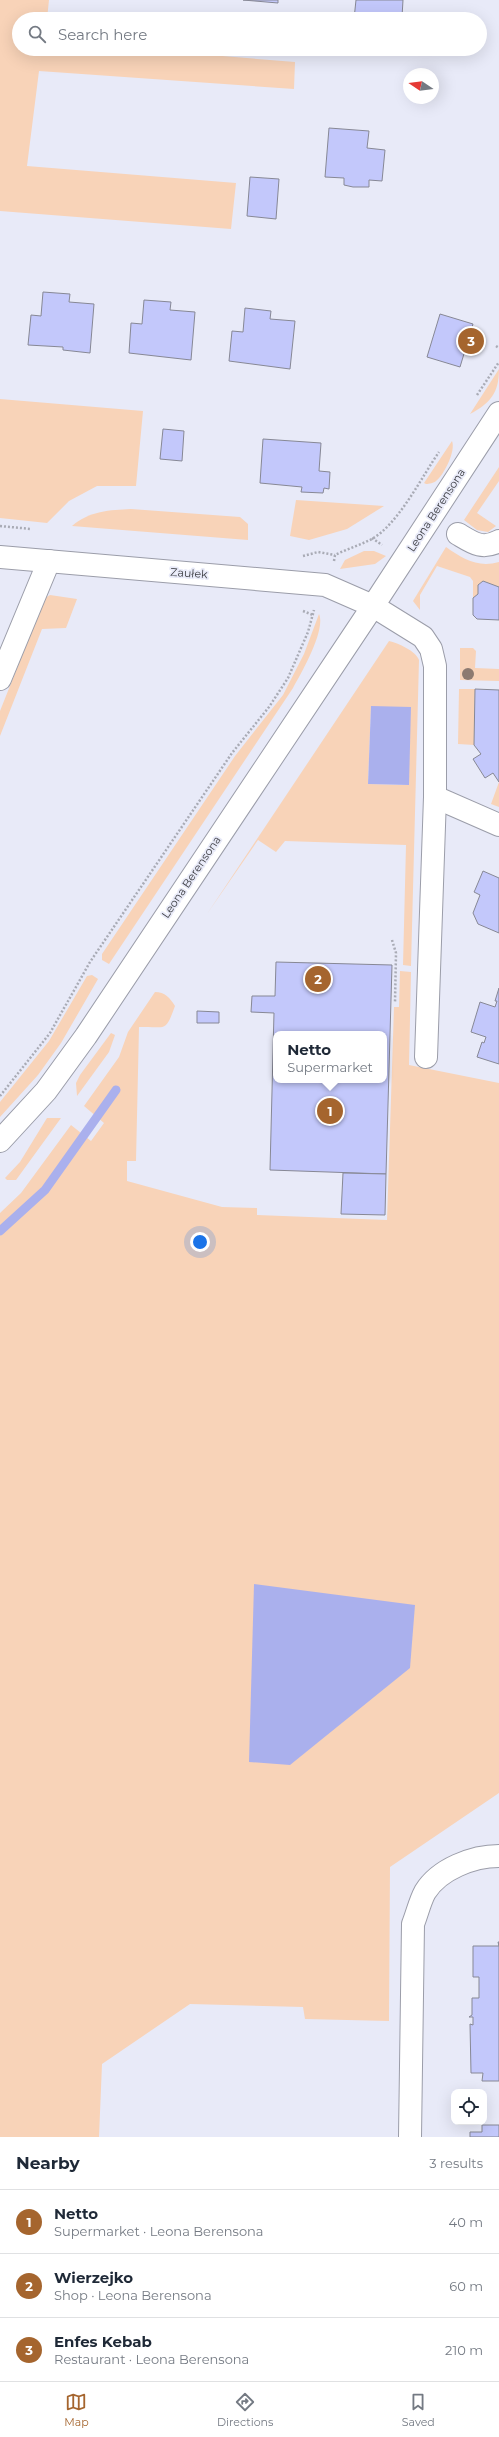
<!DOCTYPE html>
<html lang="en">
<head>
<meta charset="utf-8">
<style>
	:root { --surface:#fff; --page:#f6f6f7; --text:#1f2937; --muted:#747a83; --line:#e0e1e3; --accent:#a5652e }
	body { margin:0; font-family:Montserrat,sans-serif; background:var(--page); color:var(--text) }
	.controls { position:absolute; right:12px; bottom:12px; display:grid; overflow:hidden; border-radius:8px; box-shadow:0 4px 16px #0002 }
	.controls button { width:36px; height:36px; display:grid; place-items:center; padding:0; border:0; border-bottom:1px solid var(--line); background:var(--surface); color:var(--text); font:20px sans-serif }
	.compass { position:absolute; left:403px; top:68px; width:36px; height:36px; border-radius:50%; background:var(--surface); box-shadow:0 4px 16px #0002; rotate:283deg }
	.you { position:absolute; left:200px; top:1242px; width:14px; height:14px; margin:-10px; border:3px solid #fff; border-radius:50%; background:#1a73e8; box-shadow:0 0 0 6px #1a73e833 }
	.badge { display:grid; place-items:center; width:26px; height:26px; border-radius:50%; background:var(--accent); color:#fff; font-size:13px; font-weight:700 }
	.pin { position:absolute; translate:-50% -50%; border:2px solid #fff; box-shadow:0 1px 4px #0006 }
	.popup { position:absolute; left:273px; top:1031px; width:114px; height:52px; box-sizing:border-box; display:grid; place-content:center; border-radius:8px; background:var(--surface); filter:drop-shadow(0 1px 3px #0005); font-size:13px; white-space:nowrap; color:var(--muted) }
	.popup b { font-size:15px; color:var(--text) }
	.popup::after { content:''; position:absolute; left:50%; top:100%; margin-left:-8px; border:8px solid transparent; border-top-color:var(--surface) }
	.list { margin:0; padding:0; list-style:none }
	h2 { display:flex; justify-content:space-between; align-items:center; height:52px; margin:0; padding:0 16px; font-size:17px }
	h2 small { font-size:13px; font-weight:400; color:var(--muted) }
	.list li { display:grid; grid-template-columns:26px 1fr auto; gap:12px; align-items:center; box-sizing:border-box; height:64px; padding:0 16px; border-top:1px solid var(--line) }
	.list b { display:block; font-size:15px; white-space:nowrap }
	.list p { margin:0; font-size:13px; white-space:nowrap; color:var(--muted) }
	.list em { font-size:13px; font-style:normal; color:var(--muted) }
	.icon { flex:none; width:22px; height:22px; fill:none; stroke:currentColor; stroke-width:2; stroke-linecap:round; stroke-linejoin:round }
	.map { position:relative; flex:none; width:499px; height:2137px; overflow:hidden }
	.search { position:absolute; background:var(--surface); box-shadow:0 4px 16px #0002; left:12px; right:12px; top:12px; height:44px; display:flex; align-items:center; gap:10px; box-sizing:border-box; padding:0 14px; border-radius:22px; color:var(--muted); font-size:15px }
	.sheet { height:244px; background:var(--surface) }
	nav { display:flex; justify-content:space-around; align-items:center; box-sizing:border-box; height:56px; border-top:1px solid var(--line); background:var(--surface); font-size:11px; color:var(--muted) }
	nav a { display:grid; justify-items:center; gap:2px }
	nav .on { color:var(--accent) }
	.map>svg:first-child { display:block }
</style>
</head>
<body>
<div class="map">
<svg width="499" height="2137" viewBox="0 0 499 2137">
	<rect width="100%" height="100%" fill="#e8eaf8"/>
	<g fill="#f8d3b8" fill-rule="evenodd">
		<path d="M 0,0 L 49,0 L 47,19 L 19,19 L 19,49 L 137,49 L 295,62 L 294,89 L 39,71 L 27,166 L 236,183 L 231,229 L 0,211 Z"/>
		<path d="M 499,369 C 499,392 491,403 470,414 Z"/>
		<path d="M 0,399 L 143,411 L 136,486 L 97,486 L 69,501 L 47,523 L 0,518 Z"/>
		<path d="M 452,441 C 456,451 444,475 436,481 C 434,483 429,484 426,484 L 424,483 Z"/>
		<path d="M 499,467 L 499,481 L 477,513 L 496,526 L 488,532 L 477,530 L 464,520 Z"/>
		<path d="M 296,500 L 384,506 L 347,529 L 309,540 L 290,536 Z"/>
		<path d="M 131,509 L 240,517 L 248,524 L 248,540 L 72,526 C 89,511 110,510 131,509 Z"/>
		<path d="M 446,547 C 463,559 478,568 499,562 L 499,587 L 483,581 L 478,585 L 478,594 L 473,598 L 473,581 L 470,577 L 437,566 L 420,595 L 420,610 L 413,601 Z"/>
		<path d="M 364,551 L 374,551 L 386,556 L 375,564 L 340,569 L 345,560 Z"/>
		<path d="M 50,595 L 77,599 L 66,628 L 42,629 L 0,736 L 0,711 L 45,598 Z"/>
		<path d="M 319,614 C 326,630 302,672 293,688 L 109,964 L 102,960 L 102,954 L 235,756 L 283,695 L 304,654 Z"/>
		<path d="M 389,641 C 398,643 416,651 419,660 L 411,966 L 403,965 L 406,845 L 285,841 L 276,852 L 258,840 L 207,914 ZM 371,706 L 409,785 L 368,784 Z"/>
		<path d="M 460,648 L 473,648 L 476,651 L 475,668 L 499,669 L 499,681 L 460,680 Z"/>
		<path d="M 459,689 L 475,689 L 474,745 L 458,744 Z"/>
		<path d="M 499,782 L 499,807 L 491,804 Z"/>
		<path d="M 400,971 L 411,972 L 409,1065 L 499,1083 L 499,1793 L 390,1867 L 389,2021 L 305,2019 L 303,2007 L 190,2004 L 102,2064 L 99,2137 L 0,2137 L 0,1213 L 21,1193 L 71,1125 L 91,1141 L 104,1123 L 84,1106 L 119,1057 L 128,1032 L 155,992 C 165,992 170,998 175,1006 C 165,1034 166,1026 139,1027 L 136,1161 L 127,1161 L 127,1181 L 222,1207 L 257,1208 L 257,1215 L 387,1220 L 394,1007 L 399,1007 Z"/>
		<path d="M 92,975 L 98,979 L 61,1043 L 38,1075 L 0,1117 L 0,1102 L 49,1041 L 87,976 Z"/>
		<path d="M 111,1033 L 115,1035 L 109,1052 L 77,1096 L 76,1083 L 80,1075 Z"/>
		<path d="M 47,1118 L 61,1118 L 16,1180 L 7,1180 L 5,1178 L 20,1162 Z"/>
	</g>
	<g fill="#aab0ed">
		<path d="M 371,706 L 411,707 L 409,785 L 368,784 Z"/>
		<path d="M 254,1584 L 415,1605 L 410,1668 L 290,1765 L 249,1762 Z"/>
	</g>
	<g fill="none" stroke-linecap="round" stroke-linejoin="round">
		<path stroke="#aab0ed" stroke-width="9" d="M 0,1231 L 45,1190 L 116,1090"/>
	</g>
	<g fill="#c3c8fb" stroke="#878895" fill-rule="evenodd">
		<path d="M 243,0 L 278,0 L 278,3 Z"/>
		<path d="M 356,0 L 403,0 L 402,17 L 400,17 L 400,19 L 354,19 Z"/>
		<path d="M 329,128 L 369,131 L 367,148 L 385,150 L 382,181 L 369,180 L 369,187 L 353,187 L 344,185 L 344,178 L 325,177 Z"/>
		<path d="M 250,177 L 279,179 L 276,219 L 247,216 Z"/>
		<path d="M 43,292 L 70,294 L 69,302 L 94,304 L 90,353 L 63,350 L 63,347 L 28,345 L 31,315 L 41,316 Z"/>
		<path d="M 144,300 L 171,302 L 170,310 L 195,312 L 191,360 L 129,353 L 131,323 L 142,324 Z"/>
		<path d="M 245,308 L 271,311 L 270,319 L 295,321 L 290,369 L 229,361 L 232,331 L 243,332 Z"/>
		<path d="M 440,314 L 473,324 L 460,367 L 427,357 Z"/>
		<path d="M 163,429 L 184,431 L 182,461 L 160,459 Z"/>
		<path d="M 263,439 L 321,443 L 319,471 L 330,472 L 329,489 L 324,488 L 323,493 L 301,492 L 302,487 L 260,483 Z"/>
		<path d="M 483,581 L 499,587 L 499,620 L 477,619 L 473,615 L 473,598 L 478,594 L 478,585 Z"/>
		<path d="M 475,689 L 499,690 L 499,782 L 493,773 L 485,778 L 473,759 L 481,754 L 474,745 Z"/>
		<path d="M 483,871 L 499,878 L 499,933 L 478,924 L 473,913 L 480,895 L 474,892 L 475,890 Z"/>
		<path d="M 276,962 L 392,965 L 386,1174 L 270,1170 L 274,1013 L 251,1012 L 252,996 L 275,996 ZM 276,1034 L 384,1034 L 384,1080 L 276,1080 Z"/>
		<path d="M 499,988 L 499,1064 L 477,1057 L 482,1042 L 484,1043 L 486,1037 L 471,1032 L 480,1002 L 495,1007 L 497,1001 L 495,1001 Z"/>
		<path d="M 197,1011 L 219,1012 L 219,1023 L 197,1023 Z"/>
		<path d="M 343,1173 L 386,1174 L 385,1215 L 341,1214 Z"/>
		<path d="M 498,1942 L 499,1942 L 499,2081 L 482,2081 L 483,2073 L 471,2073 L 470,2024 L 473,2025 L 473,2017 L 469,2017 L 472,2015 L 472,1998 L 479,1998 L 479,1977 L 473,1977 L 473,1946 L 499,1946 Z"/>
		<path d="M 482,2125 L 499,2125 L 499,2137 L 470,2137 L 470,2132 L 482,2132 Z"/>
	</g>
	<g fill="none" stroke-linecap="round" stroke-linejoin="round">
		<defs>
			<g id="minor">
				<path d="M 458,534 C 473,543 482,550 499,541"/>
				<path d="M 0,557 L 325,585 L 373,606 L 423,637 L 431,649 L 435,666 L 435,797 L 426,1057"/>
				<path d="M 0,679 L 49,561"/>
				<path d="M 435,797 L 499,825"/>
				<path d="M 0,1141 L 46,1091 L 86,1036 L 373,606 L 499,413"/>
				<path d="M 410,2137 L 413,1924 C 417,1914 420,1901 425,1892 C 439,1869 473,1856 499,1856"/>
			</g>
		</defs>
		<use href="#minor" stroke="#9b9da9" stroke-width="24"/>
		<g stroke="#a9abb5" stroke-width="2.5" stroke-dasharray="2 2" stroke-linecap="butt">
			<path d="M 496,346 L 499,348"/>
			<path d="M 477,395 L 499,362"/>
			<path d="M 0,526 L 31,529"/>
			<path d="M 372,538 L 382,545"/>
			<path d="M 303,556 L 318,552 L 335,555"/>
			<path d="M 334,561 L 335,555 C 347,549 360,545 372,539 C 399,523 421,478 439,452"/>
			<path d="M 303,611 L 313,615"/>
			<path d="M 392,940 L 396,953 L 395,1003"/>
			<path d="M 0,1096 L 50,1033 L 90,962 L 232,753 L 269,707 L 288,678 L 308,632 L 314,610"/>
		</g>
		<use href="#minor" stroke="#fff" stroke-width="22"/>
	</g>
	<circle fill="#8d7a70" cx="468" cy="674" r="6"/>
	<g text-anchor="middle" stroke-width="3.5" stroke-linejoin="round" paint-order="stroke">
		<g font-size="11" fill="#393a3f" stroke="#e8eaf8">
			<text transform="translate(436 510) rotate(-57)" y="4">Leona Berensona</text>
			<text transform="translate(189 573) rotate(4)" y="4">Zaułek</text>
			<text transform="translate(191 877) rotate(-56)" y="4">Leona Berensona</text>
		</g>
	</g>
</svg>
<div class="controls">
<button><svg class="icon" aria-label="locate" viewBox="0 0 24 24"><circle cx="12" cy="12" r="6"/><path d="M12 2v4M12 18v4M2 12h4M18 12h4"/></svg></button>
</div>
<svg class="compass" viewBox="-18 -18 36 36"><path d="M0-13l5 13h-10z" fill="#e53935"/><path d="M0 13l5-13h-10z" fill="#747a83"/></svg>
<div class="you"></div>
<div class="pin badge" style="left:330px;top:1111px">1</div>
<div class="popup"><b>Netto</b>Supermarket</div>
<div class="pin badge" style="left:318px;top:979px">2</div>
<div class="pin badge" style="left:471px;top:341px">3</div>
<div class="search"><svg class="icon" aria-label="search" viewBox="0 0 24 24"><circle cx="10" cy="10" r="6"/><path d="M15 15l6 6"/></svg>Search here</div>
</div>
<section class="sheet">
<h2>Nearby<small>3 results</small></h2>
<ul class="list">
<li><span class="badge">1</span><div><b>Netto</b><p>Supermarket · Leona Berensona</p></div><em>40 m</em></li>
<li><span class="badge">2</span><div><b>Wierzejko</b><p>Shop · Leona Berensona</p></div><em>60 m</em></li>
<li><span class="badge">3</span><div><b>Enfes Kebab</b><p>Restaurant · Leona Berensona</p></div><em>210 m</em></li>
</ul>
</section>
<nav>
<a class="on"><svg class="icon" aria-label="map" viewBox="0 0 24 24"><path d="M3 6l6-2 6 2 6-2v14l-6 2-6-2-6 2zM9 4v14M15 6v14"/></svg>Map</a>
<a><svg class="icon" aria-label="directions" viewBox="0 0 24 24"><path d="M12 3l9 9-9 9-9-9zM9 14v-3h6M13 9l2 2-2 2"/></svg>Directions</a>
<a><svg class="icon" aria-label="saved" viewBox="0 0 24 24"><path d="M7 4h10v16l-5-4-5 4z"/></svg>Saved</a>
</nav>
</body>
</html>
